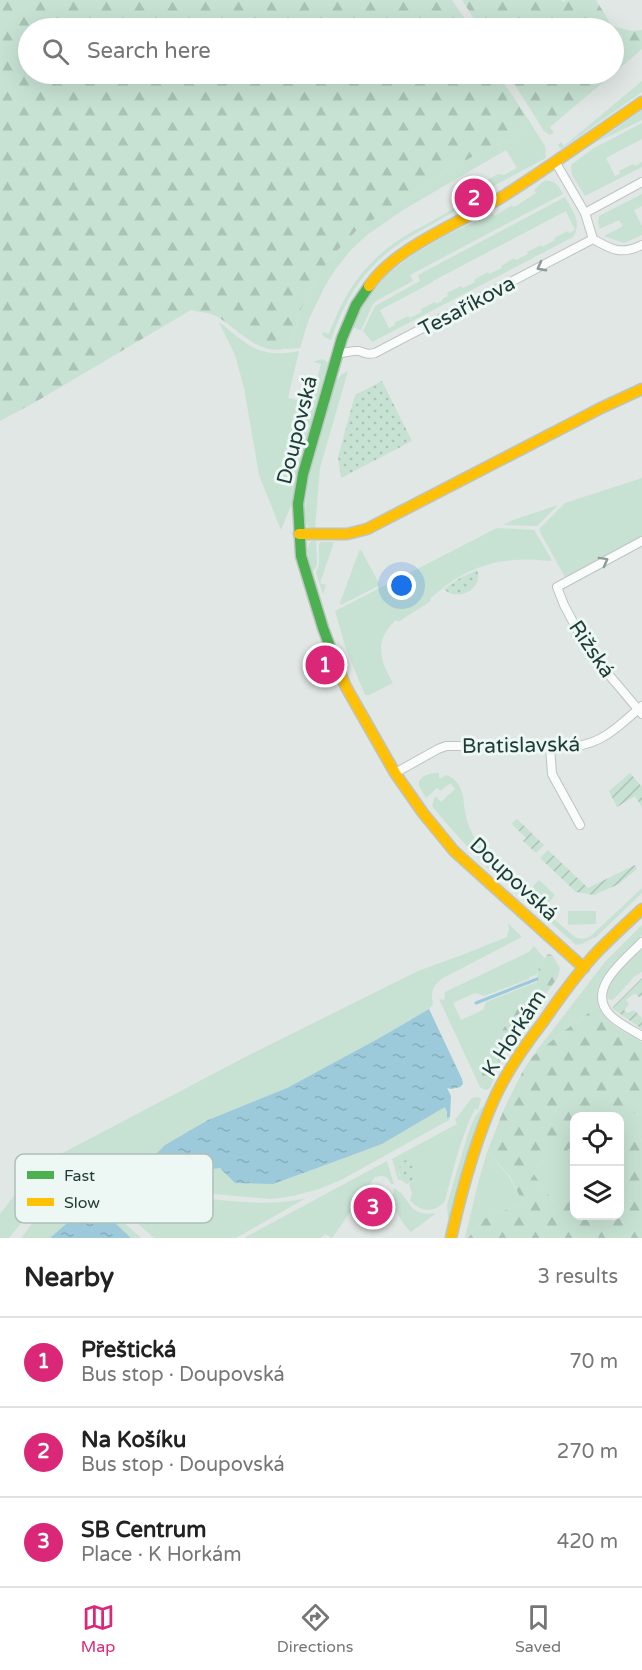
<!DOCTYPE html>
<html lang="en">
<head>
<meta charset="utf-8">
<style>
	:root { --surface:#fff; --page:#f6f6f6; --text:#222; --muted:#767676; --line:#e0e0e0; --accent:#db2777 }
	body { margin:0; font-family:"Varela Round",sans-serif; background:var(--page); color:var(--text) }
	.controls { position:absolute; right:18px; bottom:18px; display:grid; overflow:hidden; border-radius:12px; box-shadow:0 6px 24px #0002 }
	.controls button { width:54px; height:54px; display:grid; place-items:center; padding:0; border:0; border-bottom:2px solid var(--line); background:var(--surface); color:var(--text); font:30px sans-serif }
	.you { position:absolute; left:402px; top:586px; width:21px; height:21px; margin:-15px; border:4px solid #fff; border-radius:50%; background:#1a73e8; box-shadow:0 0 0 9px #1a73e833 }
	.badge { display:grid; place-items:center; width:39px; height:39px; border-radius:50%; background:var(--accent); color:#fff; font-size:20px; font-weight:700 }
	.pin { position:absolute; translate:-50% -50%; border:3px solid #fff; box-shadow:0 2px 6px #0006 }
	.list { margin:0; padding:0; list-style:none }
	h2 { display:flex; justify-content:space-between; align-items:center; height:78px; margin:0; padding:0 24px; font-size:26px }
	h2 small { font-size:20px; font-weight:400; color:var(--muted) }
	.list li { display:grid; grid-template-columns:39px 1fr auto; gap:18px; align-items:center; box-sizing:border-box; height:90px; padding:0 24px; border-top:2px solid var(--line) }
	.list b { display:block; font-size:22px; white-space:nowrap }
	.list p { margin:0; font-size:20px; white-space:nowrap; color:var(--muted) }
	.list em { font-size:20px; font-style:normal; color:var(--muted) }
	.icon { flex:none; width:33px; height:33px; fill:none; stroke:currentColor; stroke-width:2; stroke-linecap:round; stroke-linejoin:round }
	.map { position:relative; flex:none; width:642px; height:1238px; overflow:hidden }
	.search { position:absolute; background:var(--surface); box-shadow:0 6px 24px #0002; left:18px; right:18px; top:18px; height:66px; display:flex; align-items:center; gap:15px; box-sizing:border-box; padding:0 21px; border-radius:33px; color:var(--muted); font-size:22px }
	.sheet { height:348px; background:var(--surface) }
	nav { display:flex; justify-content:space-around; align-items:center; box-sizing:border-box; height:84px; border-top:2px solid var(--line); background:var(--surface); font-size:16px; color:var(--muted) }
	nav a { display:grid; justify-items:center; gap:3px }
	nav .on { color:var(--accent) }
	.map>svg:first-child { display:block }
</style>
</head>
<body>
<div class="map">
<svg width="642" height="1238" viewBox="0 0 642 1238">
	<defs>
		<pattern id="forest-firs" width="22" height="20" patternUnits="userSpaceOnUse" patternTransform="scale(1.5)"><rect width="22" height="20" fill="#c7e2d3"/><path d="M5 1l3.5 6h-7zM16 11l3.5 6h-7z" fill="#aac3b6"/></pattern>
		<pattern id="park-dots" width="8" height="8" patternUnits="userSpaceOnUse" patternTransform="scale(1.5)"><rect width="8" height="8" fill="#c7e2d3"/><path d="M2 2h.1M6 6h.1" fill="none" stroke="#aac3b6" stroke-width="1.8" stroke-linecap="round"/></pattern>
		<pattern id="garden-furrows" width="10" height="10" patternUnits="userSpaceOnUse" patternTransform="scale(1.5)"><rect width="10" height="10" fill="#c7e2d3"/><path d="M-1 1l2-2M0 10L10 0M9 11l2-2" fill="none" stroke="#aac3b6"/></pattern>
		<pattern id="water-ripples" width="26" height="14" patternUnits="userSpaceOnUse" patternTransform="scale(1.5)"><rect width="26" height="14" fill="#9ccada"/><path d="M2 4q2-2 4 0t4 0M15 11q2-2 4 0t4 0" fill="none" stroke="#86aebc"/></pattern>
	</defs>
	<rect width="100%" height="100%" fill="#e0e7e5"/>
	<g fill="#c7e2d3" fill-rule="evenodd">
		<path d="M 642,81 L 642,92 L 561,149 L 558,145 L 561,142 L 564,146 Z"/>
		<path d="M 642,110 L 642,120 L 597,142 Z"/>
		<path d="M 528,119 L 545,146 L 546,158 L 482,192 L 480,190 L 474,193 L 474,196 C 465,201 457,209 448,215 C 435,223 421,230 408,238 C 366,264 347,295 331,340 C 326,338 322,337 322,332 L 329,334 C 345,291 365,261 405,236 C 427,223 450,213 469,197 L 466,192 L 498,174 L 504,175 L 517,168 L 506,150 L 403,210 L 367,235 L 351,250 L 335,270 L 325,286 L 309,319 L 300,348 L 285,349 L 289,347 L 293,341 L 298,315 L 314,282 L 324,265 L 341,246 L 356,231 L 447,170 L 495,145 L 513,141 Z"/>
		<path d="M 642,123 L 642,139 L 606,158 L 615,176 L 620,174 L 619,171 L 633,164 L 635,166 L 642,162 L 642,167 L 585,196 L 572,175 L 571,165 L 594,148 Z"/>
		<path d="M 544,181 C 555,180 558,185 563,194 L 410,275 L 413,281 L 376,301 L 373,304 L 361,330 L 352,327 L 363,304 L 386,275 L 414,254 L 445,236 L 492,213 L 495,216 L 512,205 L 513,207 L 516,206 L 536,193 L 534,190 Z"/>
		<path d="M 642,194 L 642,206 L 634,210 L 642,226 L 642,235 L 624,243 L 604,236 L 623,226 L 619,220 L 600,229 L 598,222 L 599,216 Z"/>
		<path d="M 565,197 C 572,211 583,222 573,237 L 372,342 L 363,331 L 375,306 L 420,281 L 418,275 ZM 566,211 L 575,230 L 569,233 L 568,231 L 554,238 L 555,240 L 542,247 L 541,245 L 527,252 L 528,254 L 516,260 L 514,258 L 501,266 L 502,268 L 489,274 L 488,272 L 474,280 L 475,282 L 463,288 L 461,286 L 447,293 L 448,296 L 442,299 L 442,301 L 436,304 L 435,302 L 421,309 L 422,312 L 410,318 L 408,316 L 394,323 L 395,325 L 389,328 L 380,310 L 433,282 L 433,281 Z"/>
		<path d="M 219,322 C 248,345 259,359 299,351 L 288,398 L 310,403 L 321,364 L 313,362 L 322,359 L 328,362 L 296,477 L 292,503 L 281,530 L 259,475 L 244,388 L 235,355 Z"/>
		<path d="M 348,371 L 320,468 L 315,529 C 310,528 306,526 305,520 C 304,515 305,507 306,501 C 309,461 324,421 335,382 L 341,375 Z"/>
		<path d="M 642,478 L 642,536 L 565,577 L 540,532 L 540,528 L 565,503 Z"/>
		<path d="M 558,505 L 537,526 L 503,525 L 513,520 Z"/>
		<path d="M 497,528 L 534,530 L 552,560 L 550,561 C 501,555 466,566 430,599 L 431,601 L 398,622 L 396,620 C 374,640 379,659 393,683 L 369,695 L 365,695 L 346,649 L 335,611 Z"/>
		<path d="M 316,540 L 317,565 L 312,573 L 307,550 L 310,542 Z"/>
		<path d="M 321,542 L 334,542 L 320,583 L 326,585 L 323,594 L 316,573 L 319,565 L 319,544 Z"/>
		<path d="M 361,550 L 380,585 L 341,605 L 340,603 L 359,551 Z"/>
		<path d="M 439,773 L 439,778 L 442,778 L 445,775 C 463,780 463,796 465,812 C 467,823 471,833 477,842 C 486,856 501,861 513,871 L 512,877 L 506,883 L 504,883 C 478,859 455,834 432,806 L 435,796 L 441,802 L 455,789 L 450,783 L 441,791 L 437,788 L 426,798 L 419,786 L 419,781 C 424,774 431,773 439,773 Z"/>
		<path d="M 539,880 L 555,895 L 543,910 L 575,937 C 582,940 587,939 592,935 L 642,888 L 642,893 L 595,938 L 593,938 L 582,944 L 576,945 L 511,887 L 514,883 L 526,894 Z"/>
		<path d="M 568,911 L 596,911 L 596,924 L 568,925 Z"/>
		<path d="M 508,923 L 522,937 L 443,978 C 433,985 430,992 433,1004 L 429,1009 L 385,1035 L 287,1088 L 208,1120 L 165,1145 L 140,1191 L 161,1169 L 183,1170 L 151,1187 L 159,1203 L 170,1198 L 182,1200 L 189,1197 C 227,1200 268,1208 306,1198 L 236,1238 L 154,1238 L 90,1181 C 77,1172 59,1182 48,1190 L 9,1238 L 0,1238 L 0,1214 L 30,1175 L 57,1156 L 251,1054 L 418,971 L 462,955 L 507,937 L 509,930 Z"/>
		<path d="M 642,925 L 642,935 C 635,942 629,950 622,957 C 607,973 593,982 598,1006 L 560,1034 L 532,1057 L 604,963 Z"/>
		<path d="M 534,946 L 544,958 L 536,975 L 529,977 L 529,979 L 484,996 L 475,993 L 453,1003 L 461,1020 L 483,1010 L 486,1002 L 537,982 L 508,1021 L 481,1066 L 483,1089 L 480,1087 L 439,999 L 444,1000 L 445,992 L 529,952 Z"/>
		<path d="M 642,949 L 642,972 L 634,977 L 615,998 L 612,1000 L 608,999 C 602,983 631,960 642,949 Z"/>
		<path d="M 475,1097 L 478,1097 L 481,1099 L 478,1110 L 475,1109 C 460,1138 453,1171 445,1201 C 434,1214 420,1212 410,1200 L 412,1193 L 409,1184 L 414,1181 L 401,1164 L 399,1174 L 401,1180 L 398,1180 L 392,1159 L 457,1124 L 455,1120 L 471,1099 Z"/>
		<path d="M 642,1099 L 642,1139 L 640,1140 L 620,1124 L 620,1116 L 601,1116 L 606,1111 Z"/>
		<path d="M 445,1107 L 447,1112 L 447,1118 L 450,1117 L 449,1120 L 341,1180 L 319,1189 L 293,1196 L 271,1199 L 190,1192 L 182,1191 L 178,1182 L 185,1173 L 220,1168 L 235,1183 L 273,1183 L 339,1160 L 382,1144 Z"/>
		<path d="M 482,1107 L 484,1108 L 464,1163 L 446,1238 L 444,1238 L 448,1219 L 447,1205 L 458,1167 L 470,1128 L 475,1117 Z"/>
		<path d="M 574,1144 L 574,1180 L 569,1184 L 554,1203 L 533,1173 L 544,1159 L 566,1152 Z"/>
		<path d="M 487,1152 L 508,1175 L 523,1203 L 484,1219 L 468,1238 L 465,1238 L 477,1187 Z"/>
		<path d="M 387,1161 L 394,1184 L 391,1184 C 388,1176 382,1174 374,1178 L 332,1238 L 325,1234 L 321,1238 L 244,1238 Z"/>
		<path d="M 72,1187 L 87,1189 L 141,1238 L 131,1238 L 92,1201 L 50,1238 L 21,1238 C 34,1223 52,1191 72,1187 Z"/>
		<path d="M 394,1188 C 411,1197 408,1218 435,1213 L 435,1214 L 411,1232 C 400,1222 390,1203 394,1188 Z"/>
	</g>
	<g fill="url(#forest-firs)">
		<path d="M 0,0 L 452,0 L 471,28 L 28,28 L 28,74 L 498,74 L 528,119 L 513,141 L 495,145 L 447,170 L 356,231 L 330,258 L 314,282 L 298,315 L 293,341 L 289,347 C 262,359 239,330 218,317 C 211,313 200,312 191,310 L 32,404 L 0,421 Z"/>
		<path d="M 462,0 L 561,0 L 564,2 L 566,0 L 596,0 L 612,26 L 631,31 L 642,30 L 642,49 L 614,73 L 614,28 L 480,28 Z"/>
		<path d="M 508,74 L 613,74 L 550,127 L 554,133 L 550,135 L 544,131 Z"/>
		<path d="M 548,954 L 552,955 L 560,968 L 558,977 L 551,987 L 539,1003 L 527,1013 L 509,1041 L 490,1088 L 486,1090 L 483,1089 L 481,1066 L 508,1021 L 537,982 C 536,972 541,961 548,954 Z"/>
		<path d="M 598,1006 C 606,1025 626,1033 642,1042 L 642,1099 L 640,1113 L 606,1111 L 601,1116 L 574,1116 L 574,1144 L 566,1152 L 544,1159 L 533,1173 L 554,1203 L 569,1184 L 574,1180 L 574,1216 L 620,1216 L 620,1124 L 640,1140 L 642,1139 L 642,1238 L 468,1238 L 484,1219 L 523,1203 L 509,1175 L 487,1152 L 504,1109 L 524,1069 L 532,1057 L 560,1034 Z"/>
	</g>
	<g fill="url(#park-dots)">
		<path d="M 382,381 L 412,441 L 341,478 L 338,457 L 355,395 Z"/>
		<path d="M 477,570 C 484,588 458,603 444,589 L 460,578 Z"/>
		<path d="M 409,1159 C 416,1164 417,1174 414,1181 L 407,1184 L 401,1180 L 399,1170 L 401,1162 Z"/>
	</g>
	<g fill="url(#garden-furrows)">
		<path d="M 630,773 L 642,787 L 642,807 L 635,796 L 617,807 L 609,791 Z"/>
		<path d="M 517,819 L 544,845 L 536,853 L 523,841 L 526,838 L 512,824 Z"/>
		<path d="M 548,850 L 588,888 L 635,865 L 637,869 L 619,884 L 594,895 L 576,892 L 540,858 Z"/>
		<path d="M 642,978 L 642,996 L 639,997 L 635,993 L 626,1000 L 629,1004 L 624,1010 L 627,1013 L 634,1010 L 642,1018 L 642,1029 L 613,1009 L 613,1007 Z"/>
	</g>
	<g fill="url(#water-ripples)">
		<path d="M 429,1009 L 462,1079 L 463,1084 L 460,1087 L 451,1089 L 447,1088 L 451,1096 L 450,1117 L 447,1118 L 447,1112 L 444,1105 L 445,1107 L 382,1144 L 339,1160 L 273,1184 L 235,1183 L 220,1168 L 185,1173 L 183,1170 L 161,1169 L 140,1191 L 129,1181 L 165,1145 L 208,1120 L 287,1088 L 383,1036 Z"/>
		<path d="M 92,1201 L 131,1238 L 50,1238 Z"/>
	</g>
	<g fill="none" stroke-linecap="round" stroke-linejoin="round">
		<path stroke="#9ccada" stroke-width="3" d="M 476,1003 L 537,979"/>
		<defs>
			<g id="street">
				<path d="M 556,163 L 585,213 L 593,239 C 612,250 621,255 642,245"/>
				<path d="M 585,213 L 642,182"/>
				<path d="M 337,353 C 345,354 352,350 359,351 C 366,353 367,355 375,353 L 593,239"/>
				<path d="M 642,541 L 557,587 L 564,605 L 588,650 L 642,714"/>
				<path d="M 550,746 L 552,774 L 580,825"/>
				<path d="M 395,773 L 438,749 L 446,746 L 576,746 C 604,743 622,723 642,706"/>
				<path d="M 642,942 C 625,960 585,989 610,1015 C 619,1024 632,1030 642,1036"/>
			</g>
			<path id="fast" d="M 336,663 L 323,628 L 301,556 L 298,504 L 303,474 L 342,338 L 356,305 L 369,286"/>
			<g id="slow">
				<path d="M 369,286 C 395,247 462,222 502,197 C 549,167 595,134 642,102"/>
				<path d="M 299,534 L 347,534 L 367,529 L 601,408 L 642,389"/>
				<path d="M 336,663 L 346,687 L 395,773 L 423,813 L 454,851 L 584,968"/>
				<path d="M 451,1238 C 462,1189 475,1140 496,1095 C 509,1068 525,1045 543,1022 C 560,997 578,972 599,950 C 613,936 628,922 642,909"/>
			</g>
		</defs>
		<use href="#street" stroke="#bdc4c2" stroke-width="10"/>
		<use href="#fast" stroke="#bcc5c2" stroke-width="13"/>
		<use href="#slow" stroke="#bcc5c2" stroke-width="13"/>
		<use href="#street" stroke="#fafbfb" stroke-width="8"/>
		<use href="#fast" stroke="#4caf50" stroke-width="10"/>
		<use href="#slow" stroke="#ffc107" stroke-width="10"/>
	</g>
	<defs><path id="oneway-chevron" d="M-2-3.5L2.5 0L-2 3.5" fill="none" stroke-width="1.6" stroke-linecap="round" stroke-linejoin="round" transform="scale(1.5)"/></defs>
	<g stroke="#8c9b98">
		<use href="#oneway-chevron" transform="translate(541 267) rotate(152)"/>
		<use href="#oneway-chevron" transform="translate(604 561) rotate(-29)"/>
	</g>
	<g text-anchor="middle" stroke-width="6" stroke-linejoin="round" paint-order="stroke">
		<g font-size="21" fill="#1e3b36" stroke="#edf7f3">
			<text transform="translate(467 306) rotate(-28)" y="7">Tesaříkova</text>
			<text transform="translate(297 430) rotate(-76)" y="7">Doupovská</text>
			<text transform="translate(592 649) rotate(56)" y="7">Rižská</text>
			<text transform="translate(521 745) rotate(-1)" y="7">Bratislavská</text>
			<text transform="translate(514 879) rotate(43)" y="7">Doupovská</text>
			<text transform="translate(514 1033) rotate(-57)" y="7">K Horkám</text>
		</g>
	</g>
	<rect x="15" y="1154" width="198" height="69" rx="9" fill="#edf7f3" stroke="#afbfba" stroke-width="1.5"/>
	<rect x="27" y="1171" width="27" height="8" fill="#4caf50"/>
	<rect x="27" y="1198" width="27" height="8" fill="#ffc107"/>
	<g font-size="16" fill="#1e3b36">
		<text x="64" y="1181">Fast</text>
		<text x="64" y="1208">Slow</text>
	</g>
</svg>
<div class="controls">
<button><svg class="icon" aria-label="locate" viewBox="0 0 24 24"><circle cx="12" cy="12" r="6"/><path d="M12 2v4M12 18v4M2 12h4M18 12h4"/></svg></button>
<button><svg class="icon" aria-label="layers" viewBox="0 0 24 24"><path d="M12 4l9 5-9 5-9-5zM3 14l9 5 9-5"/></svg></button>
</div>
<div class="you"></div>
<div class="pin badge" style="left:325px;top:665px">1</div>
<div class="pin badge" style="left:474px;top:198px">2</div>
<div class="pin badge" style="left:373px;top:1207px">3</div>
<div class="search"><svg class="icon" aria-label="search" viewBox="0 0 24 24"><circle cx="10" cy="10" r="6"/><path d="M15 15l6 6"/></svg>Search here</div>
</div>
<section class="sheet">
<h2>Nearby<small>3 results</small></h2>
<ul class="list">
<li><span class="badge">1</span><div><b>Přeštická</b><p>Bus stop · Doupovská</p></div><em>70 m</em></li>
<li><span class="badge">2</span><div><b>Na Košíku</b><p>Bus stop · Doupovská</p></div><em>270 m</em></li>
<li><span class="badge">3</span><div><b>SB Centrum</b><p>Place · K Horkám</p></div><em>420 m</em></li>
</ul>
</section>
<nav>
<a class="on"><svg class="icon" aria-label="map" viewBox="0 0 24 24"><path d="M3 6l6-2 6 2 6-2v14l-6 2-6-2-6 2zM9 4v14M15 6v14"/></svg>Map</a>
<a><svg class="icon" aria-label="directions" viewBox="0 0 24 24"><path d="M12 3l9 9-9 9-9-9zM9 14v-3h6M13 9l2 2-2 2"/></svg>Directions</a>
<a><svg class="icon" aria-label="saved" viewBox="0 0 24 24"><path d="M7 4h10v16l-5-4-5 4z"/></svg>Saved</a>
</nav>
</body>
</html>
